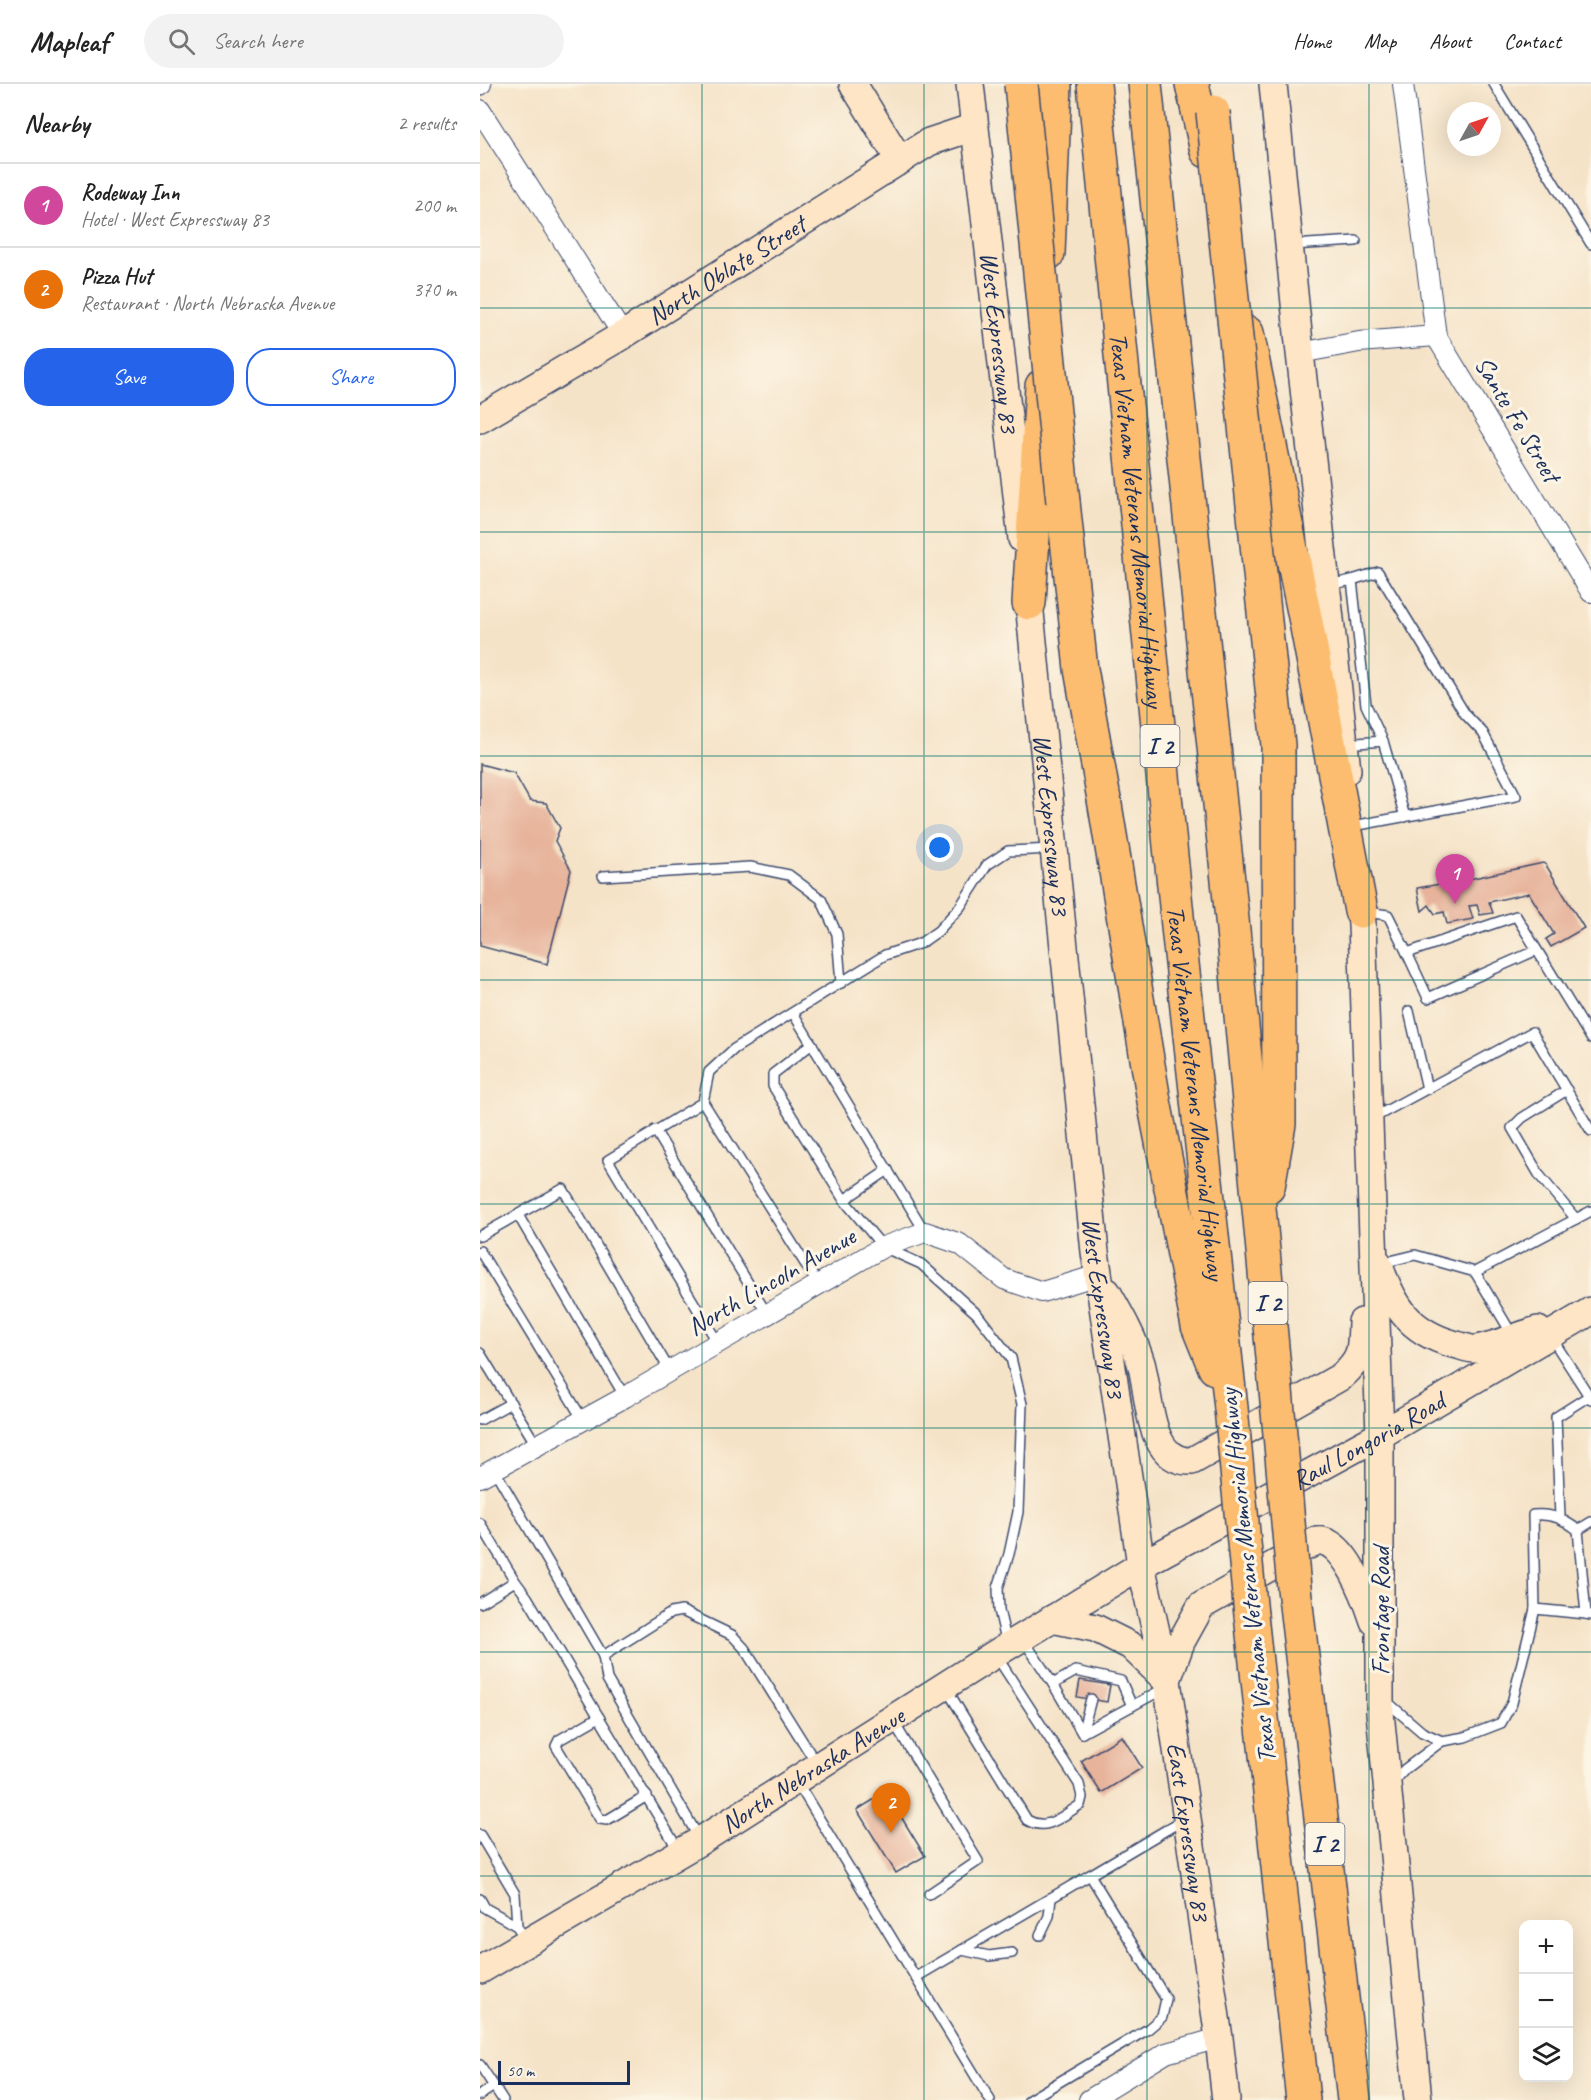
<!DOCTYPE html>
<html lang="en">
<head>
<meta charset="utf-8">
<style>
	:root { --surface:#fff; --page:#f2f2f2; --text:#222; --muted:#767676; --line:#e0e0e0; --accent:#2563eb }
	body { margin:0; font-family:Caveat,sans-serif; background:var(--page); color:var(--text) }
	.controls { position:absolute; right:18px; bottom:18px; display:grid; overflow:hidden; border-radius:12px; box-shadow:0 6px 24px #0002 }
	.controls button { width:54px; height:54px; display:grid; place-items:center; padding:0; border:0; border-bottom:2px solid var(--line); background:var(--surface); color:var(--text); font:30px sans-serif }
	.compass { position:absolute; left:967px; top:18px; width:54px; height:54px; border-radius:50%; background:var(--surface); box-shadow:0 6px 24px #0002; rotate:50deg }
	.scale { position:absolute; left:18px; bottom:15px; width:132px; box-sizing:border-box; padding-left:6px; border:3px solid #1b2f5e; border-top:0; font-size:16px; line-height:21px; white-space:nowrap; color:#1b2f5e; -webkit-text-stroke:4px #fcf5e5; paint-order:stroke }
	.you { position:absolute; left:460px; top:764px; width:21px; height:21px; margin:-15px; border:4px solid #fff; border-radius:50%; background:#1a73e8; box-shadow:0 0 0 9px #1a73e833 }
	.badge { display:grid; place-items:center; width:39px; height:39px; border-radius:50%; background:var(--accent); color:#fff; font-size:20px; font-weight:700 }
	.pin { position:absolute; translate:-50% -50px; filter:drop-shadow(0 2px 3px #0008) }
	.pin::after { content:''; position:absolute; top:32px; width:21px; height:18px; background:inherit; clip-path:polygon(0 0,100% 0,50% 100%) }
	.list { margin:0; padding:0; list-style:none }
	h2 { display:flex; justify-content:space-between; align-items:center; height:78px; margin:0; padding:0 24px; font-size:26px }
	h2 small { font-size:20px; font-weight:400; color:var(--muted) }
	.list li { display:grid; grid-template-columns:39px 1fr auto; gap:18px; align-items:center; box-sizing:border-box; height:84px; padding:0 24px; border-top:2px solid var(--line) }
	.list b { display:block; font-size:22px; white-space:nowrap }
	.list p { margin:0; font-size:20px; white-space:nowrap; color:var(--muted) }
	.list em { font-size:20px; font-style:normal; color:var(--muted) }
	.actions { display:flex; gap:12px; padding:18px 24px }
	.actions a { flex:1; padding:14px 0; border:2px solid var(--accent); border-radius:24px; text-align:center; font-size:21px; color:var(--accent) }
	.actions .main { background:var(--accent); color:#fff }
	.icon { flex:none; width:33px; height:33px; fill:none; stroke:currentColor; stroke-width:2; stroke-linecap:round; stroke-linejoin:round }
	.map { position:relative; flex:none; width:1111px; height:2016px; overflow:hidden }
	header { display:flex; align-items:center; gap:36px; box-sizing:border-box; height:84px; padding:0 30px; background:var(--surface); border-bottom:2px solid var(--line) }
	header strong { font-size:28px }
	nav { display:flex; gap:33px; margin-inline-start:auto; font-size:21px }
	.search { width:420px; height:54px; background:var(--page); display:flex; align-items:center; gap:15px; box-sizing:border-box; padding:0 21px; border-radius:33px; color:var(--muted); font-size:22px }
	main { display:flex }
	aside { flex:1; background:var(--surface) }
	.map>svg:first-child { display:block }
</style>
</head>
<body>
<header>
<strong>Mapleaf</strong>
<div class="search"><svg class="icon" aria-label="search" viewBox="0 0 24 24"><circle cx="10" cy="10" r="6"/><path d="M15 15l6 6"/></svg>Search here</div>
<nav><a>Home</a><a>Map</a><a>About</a><a>Contact</a></nav>
</header>
<main>
<aside>
<h2>Nearby<small>2 results</small></h2>
<ul class="list">
<li><span class="badge" style="background:#d1479c">1</span><div><b>Rodeway Inn</b><p>Hotel · West Expressway 83</p></div><em>200 m</em></li>
<li><span class="badge" style="background:#e8710a">2</span><div><b>Pizza Hut</b><p>Restaurant · North Nebraska Avenue</p></div><em>370 m</em></li>
</ul>
<div class="actions"><a class="main">Save</a><a>Share</a></div>
</aside>
<div class="map">
<svg width="1111" height="2016" viewBox="0 0 1111 2016">
	<rect width="100%" height="100%" fill="#fcf5e5"/>
	<filter id="ink" filterUnits="userSpaceOnUse"><feTurbulence type="fractalNoise" baseFrequency=".0167" numOctaves="2"/><feDisplacementMap in="SourceGraphic" scale="12" xChannelSelector="R" yChannelSelector="G"/><feConvolveMatrix kernelMatrix="1 2 1 2 8 2 1 2 1" color-interpolation-filters="sRGB"/></filter>
	<filter id="wash" filterUnits="userSpaceOnUse"><feTurbulence type="fractalNoise" baseFrequency=".008" numOctaves="4" result="noise"/><feDisplacementMap in="SourceGraphic" scale="24" xChannelSelector="R" yChannelSelector="G"/><feGaussianBlur stdDeviation="1.35" result="paint"/><feColorMatrix in="noise" values="0 0 0 0 0 0 0 0 0 0 0 0 0 0 0 0 0 1.4 0 .05"/><feComposite in="paint" operator="in"/></filter>
	<g filter="url(#wash)">
		<rect width="100%" height="100%" fill="#f5e3c8"/>
		<g id="blocks">
			<g fill="#e7b49b">
				<path d="M 0,680 L 34,689 L 50,717 L 66,719 L 80,744 L 75,757 L 91,786 L 67,880 L 0,862 Z"/>
				<path d="M 1063,779 L 1066,781 L 1104,844 L 1071,863 L 1066,855 L 1074,850 L 1049,809 L 1009,818 L 1013,829 L 1000,831 L 997,821 L 989,822 L 993,835 L 967,840 L 964,828 L 955,830 L 949,821 L 942,827 L 937,804 L 989,795 Z"/>
				<path d="M 600,1596 L 630,1601 L 627,1618 L 597,1613 Z"/>
				<path d="M 642,1652 L 662,1684 L 621,1709 L 601,1677 Z"/>
				<path d="M 406,1708 L 445,1772 L 416,1789 L 377,1726 Z"/>
			</g>
		</g>
	</g>
	<g filter="url(#ink)">
		<use href="#blocks" fill-opacity="0" stroke="#3c4a6e" stroke-width="1.5"/>
		<g fill="none" stroke-linecap="round" stroke-linejoin="round">
			<defs>
				<g id="lane">
					<path d="M 1014,0 L 1111,160"/>
					<path d="M 812,161 L 876,157"/>
					<path d="M 872,496 L 898,488 L 985,630 L 1003,649 L 1036,712 L 873,742"/>
					<path d="M 849,501 L 872,496 L 886,621 L 903,657"/>
					<path d="M 865,660 L 903,657 L 925,733"/>
					<path d="M 123,792 L 270,783 L 309,791 L 341,815 L 357,850 L 361,899"/>
					<path d="M 886,828 L 908,831 L 927,869"/>
					<path d="M 1057,866 L 948,914 L 927,869 L 1036,832 L 1111,954"/>
					<path d="M 929,927 L 947,1005"/>
					<path d="M 313,929 L 445,1148"/>
					<path d="M 332,960 L 293,990 L 293,1002 L 364,1116 L 403,1163 L 441,1180 L 497,1230 L 531,1274 L 542,1320 L 538,1428 L 529,1470 L 518,1504 L 519,1526 L 527,1560"/>
					<path d="M 1087,1006 L 1042,1034 L 1032,1044 L 1060,1092 L 1096,1135"/>
					<path d="M 223,1018 L 229,988 L 254,965 L 405,871 L 441,859 L 458,847 L 480,823 L 507,781 L 528,767 L 573,765"/>
					<path d="M 893,1034 L 1052,948 L 1111,1047"/>
					<path d="M 175,1046 L 287,1230"/>
					<path d="M 364,1116 L 408,1086"/>
					<path d="M 38,1131 L 145,1313"/>
					<path d="M 0,1152 L 83,1105 L 190,1287"/>
					<path d="M 0,1167 L 103,1336"/>
					<path d="M 902,1179 L 935,1171 L 995,1188"/>
					<path d="M 1033,1252 L 995,1188 L 1111,1127"/>
					<path d="M 1071,1253 L 1111,1315"/>
					<path d="M 238,1259 L 128,1076 L 223,1018 L 338,1200"/>
					<path d="M 0,1269 L 57,1362"/>
					<path d="M 0,1336 L 31,1319"/>
					<path d="M 14,1385 L 123,1572 L 127,1595 L 219,1754"/>
					<path d="M 1080,1433 L 1076,1333 L 1109,1312"/>
					<path d="M 1111,1438 L 1098,1446 L 1106,1530 L 1111,1531"/>
					<path d="M 0,1439 L 35,1497 L 0,1519"/>
					<path d="M 35,1497 L 47,1513 L 199,1767"/>
					<path d="M 1055,1525 L 1106,1530"/>
					<path d="M 543,1555 L 573,1600 L 602,1649 L 685,1604"/>
					<path d="M 123,1572 L 191,1529 L 202,1527 L 252,1551 L 264,1564 L 336,1679"/>
					<path d="M 573,1600 L 596,1587 L 641,1597 L 652,1622"/>
					<path d="M 466,1604 L 547,1736 C 567,1748 582,1732 600,1721 L 602,1713 L 599,1700 L 517,1573"/>
					<path d="M 906,1617 L 942,1648 L 962,1657"/>
					<path d="M 119,1633 L 79,1656 L 76,1662 L 120,1735 L 127,1736 L 167,1712"/>
					<path d="M 413,1637 L 498,1777 L 449,1810"/>
					<path d="M 602,1649 L 611,1615"/>
					<path d="M 317,1698 L 510,2016"/>
					<path d="M 912,1700 L 925,1685 L 962,1657 L 985,1653 L 1021,1639 L 1032,1619 L 1055,1525 L 1053,1431 C 1072,1429 1083,1435 1098,1446"/>
					<path d="M 0,1751 L 35,1810 L 37,1842 L 46,1857"/>
					<path d="M 610,1791 L 703,1736"/>
					<path d="M 0,1815 L 5,1824 L 37,1842"/>
					<path d="M 560,1851 L 569,1832 L 571,1814"/>
					<path d="M 482,1866 L 509,1872 L 532,1869"/>
					<path d="M 436,1893 L 610,1791 L 686,1915 L 682,1933 L 668,1945 L 549,2016"/>
					<path d="M 0,1981 L 23,2016"/>
					<path d="M 0,2011 L 14,2002"/>
				</g>
				<g id="street">
					<path d="M 923,0 L 956,252 L 1111,508"/>
					<path d="M 0,1 L 1,0"/>
					<path d="M 0,26 L 143,251"/>
					<path d="M 820,269 L 879,258 L 956,252"/>
					<path d="M 0,1393 L 145,1313 L 403,1163 L 445,1148 L 480,1160 L 524,1195 L 562,1208 L 618,1191"/>
					<path d="M 609,2016 L 686,1969 L 739,1954"/>
				</g>
				<g id="secondary">
					<path d="M 373,0 L 420,77"/>
					<path id="s1" d="M 490,0 L 542,455"/>
					<path d="M 793,0 L 820,269 L 867,686"/>
					<path id="s2" d="M 0,335 L 143,251 L 449,58 L 494,43"/>
					<path id="s3" d="M 547,499 L 615,1168 L 661,1481 L 687,1597 L 739,1954 L 746,2016"/>
					<path d="M 879,807 L 882,840 L 900,1351 L 900,1628 L 938,2016"/>
					<path d="M 898,1179 C 913,1221 928,1247 973,1260 C 980,1261 989,1266 996,1265 C 1011,1263 1041,1251 1058,1246"/>
					<path d="M 627,1208 C 640,1231 653,1253 661,1279 C 670,1309 667,1379 712,1377 L 862,1292 C 883,1273 881,1265 882,1238"/>
					<path d="M 572,1535 L 615,1544 L 651,1562 L 687,1597"/>
					<path d="M 687,1596 L 701,1558 L 721,1522 L 836,1457 C 864,1452 887,1516 894,1537"/>
					<path id="s4" d="M 0,1886 L 220,1757 L 515,1570 L 661,1481 L 900,1351 L 1111,1227"/>
				</g>
				<g id="highway">
					<path id="s5" d="M 614,0 L 699,852 L 751,1324"/>
					<path d="M 665,0 L 752,835 L 795,1295"/>
					<path d="M 712,0 L 727,67"/>
					<path d="M 568,169 L 575,0"/>
					<path d="M 767,249 L 826,538 L 881,827"/>
					<path d="M 583,418 L 601,585 L 625,721 L 674,1017 L 718,1242 L 735,1284"/>
					<path d="M 782,509 L 798,661 L 799,1040 L 788,1103"/>
					<path d="M 549,519 L 562,302"/>
					<path d="M 814,1504 L 874,2016"/>
					<path d="M 771,1531 L 823,2016"/>
				</g>
			</defs>
			<use href="#lane" stroke="#3c4a6e" stroke-width="12"/>
			<use href="#street" stroke="#3c4a6e" stroke-width="22"/>
			<use href="#secondary" stroke="#3c4a6e" stroke-width="30"/>
			<use href="#highway" stroke="#3c4a6e" stroke-width="36"/>
			<use href="#lane" stroke="#fff" stroke-width="9"/>
			<use href="#street" stroke="#fff" stroke-width="20"/>
			<use href="#secondary" stroke="#fee5c5" stroke-width="27"/>
			<use href="#highway" stroke="#fcbd6f" stroke-width="33"/>
			<defs>
				<g id="highway-bridge">
					<path d="M 541,0 L 583,418"/>
					<path d="M 733,28 L 782,509"/>
					<path d="M 795,1295 L 814,1504"/>
					<path d="M 751,1324 L 771,1531"/>
				</g>
			</defs>
			<use href="#highway-bridge" stroke="#3c4a6e" stroke-width="36" stroke-linecap="butt"/>
			<use href="#highway-bridge" stroke="#fcbd6f" stroke-width="33"/>
		</g>
	</g>
	<path fill="none" stroke="#0f766e" stroke-width="1.5" stroke-opacity="0.55" d="M 222,0 L 222,2016M 444,0 L 444,2016M 667,0 L 667,2016M 889,0 L 889,2016M 0,224 L 1111,224M 0,448 L 1111,448M 0,672 L 1111,672M 0,896 L 1111,896M 0,1120 L 1111,1120M 0,1344 L 1111,1344M 0,1568 L 1111,1568M 0,1792 L 1111,1792"/>
	<g text-anchor="middle" stroke-width="6" stroke-linejoin="round" paint-order="stroke">
		<g fill="#fcf5e5" stroke="#5e6a86" stroke-width="1.5">
			<rect x="660.5" y="641" width="39" height="42" rx="4.5"/>
			<rect x="768.5" y="1198" width="39" height="42" rx="4.5"/>
			<rect x="825.5" y="1739" width="39" height="42" rx="4.5"/>
		</g>
		<g font-size="24" font-weight="bold" fill="#1b2f5e">
			<text x="680" y="670">I 2</text>
			<text x="788" y="1227">I 2</text>
			<text x="845" y="1768">I 2</text>
		</g>
		<g font-size="26" fill="#1b2f5e" stroke="#fcf5e5">
			<text dy="9" stroke="none"><textPath href="#s2" startOffset="288">North Oblate Street</textPath></text>
			<text dy="9" stroke="none"><textPath href="#s1" startOffset="260">West Expressway 83</textPath></text>
			<text transform="translate(1038 335) rotate(59)" y="9">Sante Fe Street</text>
			<text dy="9" stroke="none"><textPath href="#s5" startOffset="438">Texas Vietnam Veterans Memorial Highway</textPath></text>
			<text dy="9" stroke="none"><textPath href="#s3" startOffset="243">West Expressway 83</textPath></text>
			<text dy="9" stroke="none"><textPath href="#s5" startOffset="1014">Texas Vietnam Veterans Memorial Highway</textPath></text>
			<text transform="translate(291 1197) rotate(-30)" y="9">North Lincoln Avenue</text>
			<text dy="9" stroke="none"><textPath href="#s3" startOffset="729">West Expressway 83</textPath></text>
			<text dy="9" stroke="none"><textPath href="#s4" startOffset="1034">Raul Longoria Road</textPath></text>
			<text transform="translate(767 1492) rotate(-96)" y="9">Texas Vietnam Veterans Memorial Highway</text>
			<text transform="translate(900 1527) rotate(-90)" y="9">Frontage Road</text>
			<text dy="9" stroke="none"><textPath href="#s4" startOffset="388">North Nebraska Avenue</textPath></text>
			<text dy="9" stroke="none"><textPath href="#s3" startOffset="1260">East Expressway 83</textPath></text>
		</g>
	</g>
</svg>
<div class="controls">
<button>+</button>
<button>−</button>
<button><svg class="icon" aria-label="layers" viewBox="0 0 24 24"><path d="M12 4l9 5-9 5-9-5zM3 14l9 5 9-5"/></svg></button>
</div>
<svg class="compass" viewBox="-18 -18 36 36"><path d="M0-13l5 13h-10z" fill="#e53935"/><path d="M0 13l5-13h-10z" fill="#767676"/></svg>
<div class="scale">50 m</div>
<div class="you"></div>
<div class="pin badge" style="left:975px;top:820px;background:#d1479c">1</div>
<div class="pin badge" style="left:411px;top:1749px;background:#e8710a">2</div>
</div>
</main>
</body>
</html>
